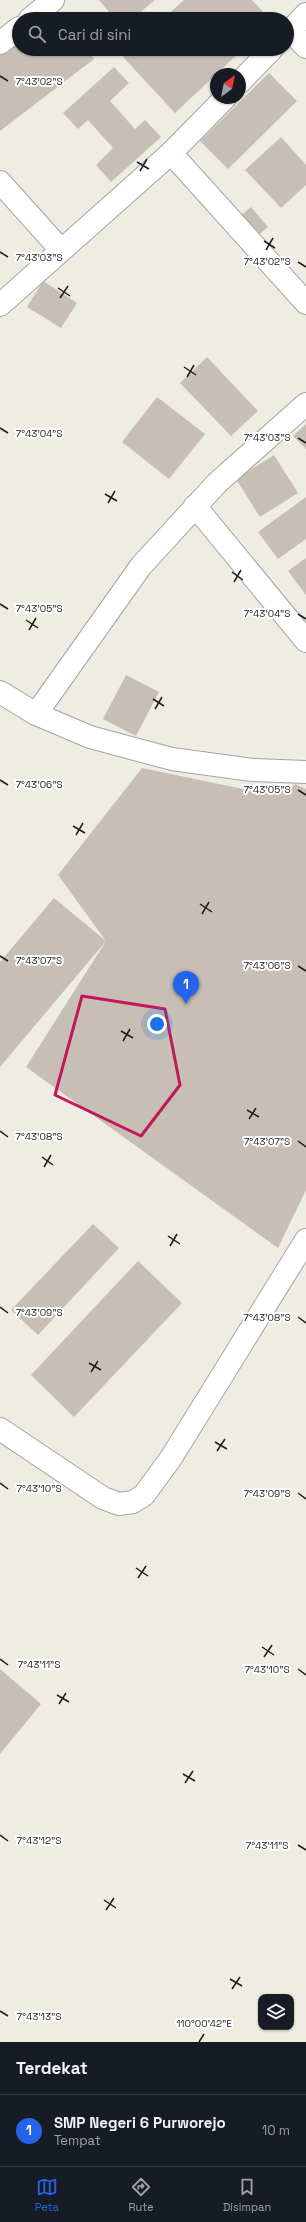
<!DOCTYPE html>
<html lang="id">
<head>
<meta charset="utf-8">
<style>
	:root { --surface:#171b24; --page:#242831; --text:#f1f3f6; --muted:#9ea1a6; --line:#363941; --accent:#2563eb }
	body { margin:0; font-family:"Space Grotesk",sans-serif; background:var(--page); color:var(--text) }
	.controls { position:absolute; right:12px; bottom:12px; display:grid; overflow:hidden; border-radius:8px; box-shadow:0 1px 3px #0004 }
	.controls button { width:36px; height:36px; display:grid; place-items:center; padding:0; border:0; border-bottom:1px solid var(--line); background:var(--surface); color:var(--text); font:20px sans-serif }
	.compass { position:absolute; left:210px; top:68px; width:36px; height:36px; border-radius:50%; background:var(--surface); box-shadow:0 1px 3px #0004; rotate:32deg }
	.you { position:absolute; left:157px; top:1024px; width:14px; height:14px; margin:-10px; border:3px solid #fff; border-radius:50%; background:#1a73e8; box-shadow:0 0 0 6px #1a73e833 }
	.badge { display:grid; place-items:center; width:26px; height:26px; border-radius:50%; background:var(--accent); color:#fff; font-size:13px; font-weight:700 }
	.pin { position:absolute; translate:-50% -33px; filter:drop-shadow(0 1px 2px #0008) }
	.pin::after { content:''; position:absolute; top:21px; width:14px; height:12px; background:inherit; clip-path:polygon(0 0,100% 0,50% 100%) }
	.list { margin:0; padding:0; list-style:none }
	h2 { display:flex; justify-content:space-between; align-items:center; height:52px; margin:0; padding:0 16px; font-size:17px }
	h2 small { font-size:13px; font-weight:400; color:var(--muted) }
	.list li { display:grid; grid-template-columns:26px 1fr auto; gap:12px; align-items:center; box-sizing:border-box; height:72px; padding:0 16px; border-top:1px solid var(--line) }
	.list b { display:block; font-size:15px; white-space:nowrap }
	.list p { margin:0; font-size:13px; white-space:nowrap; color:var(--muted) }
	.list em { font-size:13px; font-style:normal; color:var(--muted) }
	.icon { flex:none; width:22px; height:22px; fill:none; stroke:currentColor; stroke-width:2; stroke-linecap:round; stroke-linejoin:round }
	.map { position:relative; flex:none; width:306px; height:2042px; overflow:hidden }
	.search { position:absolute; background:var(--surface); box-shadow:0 1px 3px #0004; left:12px; right:12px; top:12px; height:44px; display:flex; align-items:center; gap:10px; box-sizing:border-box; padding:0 14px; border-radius:22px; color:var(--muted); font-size:15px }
	.sheet { height:124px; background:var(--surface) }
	nav { display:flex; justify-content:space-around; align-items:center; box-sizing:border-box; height:56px; border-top:1px solid var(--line); background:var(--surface); font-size:11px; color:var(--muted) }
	nav a { display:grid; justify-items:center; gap:2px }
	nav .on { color:var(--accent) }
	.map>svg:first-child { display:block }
</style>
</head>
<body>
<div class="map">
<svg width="306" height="2042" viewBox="0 0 306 2042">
	<rect width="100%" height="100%" fill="#efece2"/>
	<g fill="#c7bfb5">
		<path d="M 99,0 L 155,0 L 132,19 L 115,19 Z"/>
		<path d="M 184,0 L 252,0 L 270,19 L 163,19 Z"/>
		<path d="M 57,12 L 63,19 L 47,19 Z"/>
		<path d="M 19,41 L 19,49 L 86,49 L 94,59 L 0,131 L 0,55 Z"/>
		<path d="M 132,49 L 243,49 L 175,113 L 123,57 Z"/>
		<path d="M 114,67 L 129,83 L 110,101 L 135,129 L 145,120 L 161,137 L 111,182 L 96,165 L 113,148 L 88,120 L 78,129 L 63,113 Z"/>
		<path d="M 269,73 L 297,101 L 228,169 L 200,141 Z"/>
		<path d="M 281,137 L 306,165 L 306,185 L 281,208 L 245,170 Z"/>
		<path d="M 251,207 L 268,227 L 252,240 L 236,219 Z"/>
		<path d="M 43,281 L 77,303 L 61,328 L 27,307 Z"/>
		<path d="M 207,357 L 258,411 L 231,436 L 180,383 Z"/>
		<path d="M 157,397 L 205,434 L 169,479 L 122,442 Z"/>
		<path d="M 306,424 L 306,449 L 293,436 Z"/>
		<path d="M 274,455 L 298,493 L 260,517 L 236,479 Z"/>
		<path d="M 306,497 L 306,539 L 278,559 L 258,532 Z"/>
		<path d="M 306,558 L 306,595 L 288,571 Z"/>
		<path d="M 126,675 L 159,692 L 136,736 L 103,719 Z"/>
		<path d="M 142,768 L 248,790 L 290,789 L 295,784 L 306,789 L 306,1190 L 278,1248 L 26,1067 L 106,941 L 0,1067 L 0,962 L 54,898 L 106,941 L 58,875 Z"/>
		<path d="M 93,1224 L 119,1248 L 38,1335 L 11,1310 Z"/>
		<path d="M 138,1261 L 182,1303 L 74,1417 L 31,1375 Z"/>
		<path d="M 0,1669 L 41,1704 L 0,1754 Z"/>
	</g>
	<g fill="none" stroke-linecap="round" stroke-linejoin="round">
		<defs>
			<g id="street">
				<path d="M 30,19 L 53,0"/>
				<path d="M 290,31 L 306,47"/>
				<path d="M 287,34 L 306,14"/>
				<path d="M 0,43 L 19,28"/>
				<path d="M 240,82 L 272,49"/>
				<path d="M 171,153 L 225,98"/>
				<path d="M 0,182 L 61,250"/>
				<path d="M 0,305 L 171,153 L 306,303"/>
				<path d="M 195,506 L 306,641"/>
				<path d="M 0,692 L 36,714 L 90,737 L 172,759 L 252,770 L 306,772"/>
				<path d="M 36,714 L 141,566 L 217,483 L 306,404"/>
				<path d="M 0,1429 L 103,1498 L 119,1504 L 133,1502 L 144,1495 L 171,1458 L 306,1240"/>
			</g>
		</defs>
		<use href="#street" stroke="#a4a4a4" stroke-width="24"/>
		<use href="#street" stroke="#fff" stroke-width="22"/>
	</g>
	<path fill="none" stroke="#c2185b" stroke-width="3" stroke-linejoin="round" d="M 82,996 L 165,1009 L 180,1085 L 141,1136 L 55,1095 Z"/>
	<path fill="none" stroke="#1d1d1d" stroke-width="1.5" d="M 0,76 L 8,81M 137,162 L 149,169M 140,171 L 147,159M 264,241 L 275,248M 266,250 L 273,238M 0,252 L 8,257M 298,262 L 306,267M 58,288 L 70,296M 60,298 L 68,286M 184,367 L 196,375M 187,377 L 194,365M 0,428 L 8,433M 298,438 L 306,443M 105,494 L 117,501M 108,503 L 115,491M 232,572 L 243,580M 234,582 L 241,570M 0,604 L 8,609M 298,614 L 306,619M 26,620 L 38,628M 29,630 L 36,618M 153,699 L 164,706M 155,709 L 162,697M 0,780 L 8,785M 298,790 L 306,795M 73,826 L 85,833M 76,835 L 83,823M 200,904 L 212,912M 202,914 L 209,902M 0,956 L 8,961M 298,966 L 306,971M 121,1031 L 133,1038M 123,1041 L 130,1029M 247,1110 L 259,1117M 249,1119 L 256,1108M 0,1131 L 8,1137M 298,1141 L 306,1147M 42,1157 L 53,1165M 44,1167 L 51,1155M 168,1236 L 180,1244M 170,1246 L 177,1234M 0,1307 L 8,1313M 298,1317 L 306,1323M 89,1363 L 101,1370M 91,1372 L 98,1361M 215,1442 L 227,1449M 217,1451 L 225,1439M 0,1483 L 8,1489M 298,1493 L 306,1499M 136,1568 L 148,1576M 138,1578 L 146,1566M 262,1647 L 274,1655M 264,1657 L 272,1645M 0,1659 L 8,1665M 298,1669 L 306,1675M 57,1695 L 69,1702M 59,1704 L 66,1693M 183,1774 L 195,1781M 185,1783 L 193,1771M 0,1835 L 8,1841M 298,1845 L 306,1850M 104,1900 L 116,1908M 106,1910 L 114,1898M 230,1979 L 242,1986M 232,1989 L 240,1977M 0,2011 L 8,2016M 199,2042 L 204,2034"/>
	<g font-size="10" text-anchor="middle" fill="#1d1d1d" stroke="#fff" stroke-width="4" stroke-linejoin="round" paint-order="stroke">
		<text x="39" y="85">7°43'02"S</text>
		<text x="39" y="261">7°43'03"S</text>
		<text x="267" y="265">7°43'02"S</text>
		<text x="39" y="437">7°43'04"S</text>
		<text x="267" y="441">7°43'03"S</text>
		<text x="39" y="612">7°43'05"S</text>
		<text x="267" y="617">7°43'04"S</text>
		<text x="39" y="788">7°43'06"S</text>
		<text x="267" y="793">7°43'05"S</text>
		<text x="39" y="964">7°43'07"S</text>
		<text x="267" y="969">7°43'06"S</text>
		<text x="39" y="1140">7°43'08"S</text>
		<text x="267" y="1145">7°43'07"S</text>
		<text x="39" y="1316">7°43'09"S</text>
		<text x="267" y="1321">7°43'08"S</text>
		<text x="39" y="1492">7°43'10"S</text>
		<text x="267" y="1497">7°43'09"S</text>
		<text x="39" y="1668">7°43'11"S</text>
		<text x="267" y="1673">7°43'10"S</text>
		<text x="39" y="1844">7°43'12"S</text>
		<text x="267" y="1849">7°43'11"S</text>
		<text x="39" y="2020">7°43'13"S</text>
		<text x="204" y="2027">110°00'42"E</text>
	</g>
</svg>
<div class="controls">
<button><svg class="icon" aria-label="layers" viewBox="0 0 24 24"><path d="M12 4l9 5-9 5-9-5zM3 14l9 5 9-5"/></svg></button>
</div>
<svg class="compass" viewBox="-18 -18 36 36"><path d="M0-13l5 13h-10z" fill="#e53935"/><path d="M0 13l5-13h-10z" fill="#9ea1a6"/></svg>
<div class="you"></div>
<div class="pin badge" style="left:186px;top:1004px">1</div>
<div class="search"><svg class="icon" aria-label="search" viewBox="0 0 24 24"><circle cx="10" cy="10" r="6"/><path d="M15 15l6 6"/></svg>Cari di sini</div>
</div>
<section class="sheet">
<h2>Terdekat<small></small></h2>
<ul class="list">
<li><span class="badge">1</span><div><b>SMP Negeri 6 Purworejo</b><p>Tempat</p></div><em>10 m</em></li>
</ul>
</section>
<nav>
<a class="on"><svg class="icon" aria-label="map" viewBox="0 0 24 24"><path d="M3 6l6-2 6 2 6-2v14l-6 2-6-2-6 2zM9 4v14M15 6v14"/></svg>Peta</a>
<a><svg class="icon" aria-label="directions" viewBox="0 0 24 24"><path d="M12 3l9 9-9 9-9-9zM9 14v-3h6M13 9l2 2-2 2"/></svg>Rute</a>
<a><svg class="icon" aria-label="saved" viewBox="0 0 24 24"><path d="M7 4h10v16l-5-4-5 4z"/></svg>Disimpan</a>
</nav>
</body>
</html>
